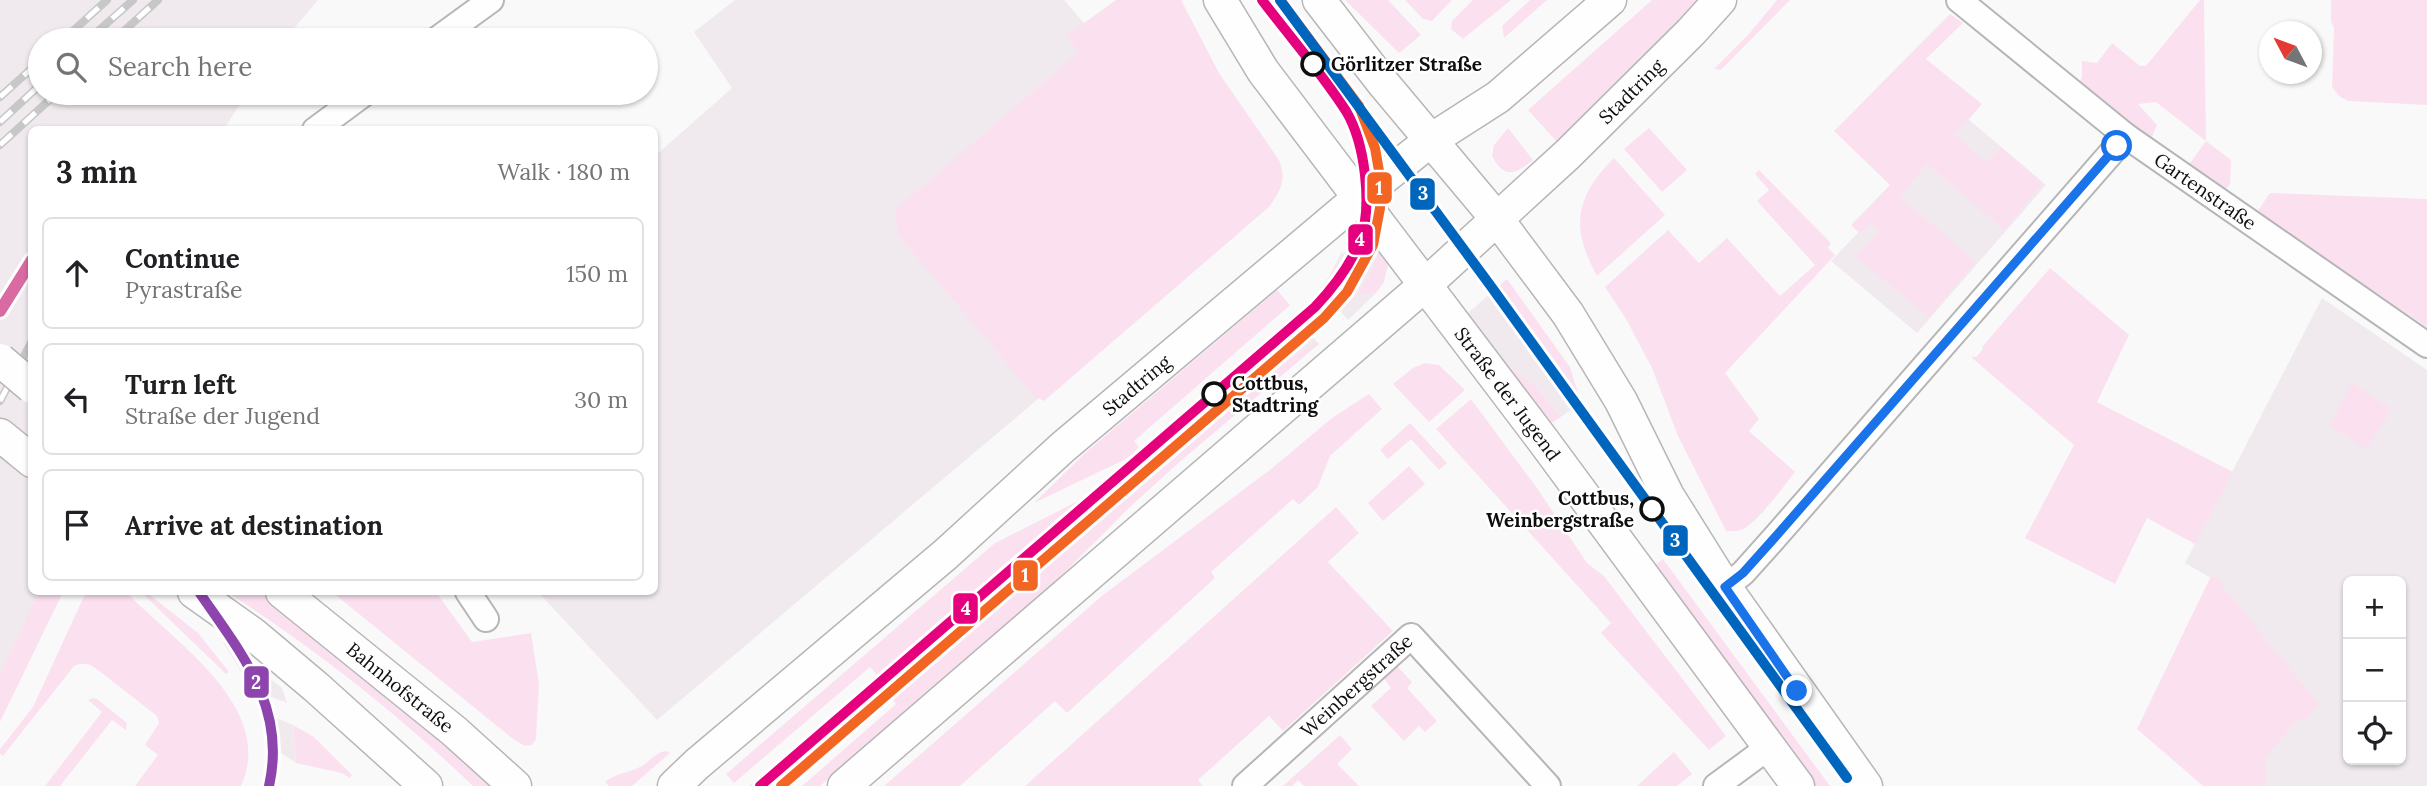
<!DOCTYPE html>
<html lang="en">
<head>
<meta charset="utf-8">
<style>
	:root { --surface:#fff; --page:#f6f6f6; --text:#202124; --muted:#757577; --line:#e0e0e0 }
	body { margin:0; font-family:Lora,serif; background:var(--page); color:var(--text) }
	.controls { position:absolute; right:21px; bottom:21px; display:grid; overflow:hidden; border-radius:10px; box-shadow:0 2px 5px #0004 }
	.controls button { width:63px; height:63px; display:grid; place-items:center; padding:0; border:0; border-bottom:2px solid var(--line); background:var(--surface); color:var(--text); font:35px sans-serif }
	.compass { position:absolute; left:2259px; top:21px; width:63px; height:63px; border-radius:50%; background:var(--surface); box-shadow:0 2px 5px #0004; rotate:311deg }
	.stop { position:absolute; width:21px; height:21px; margin:-16px; border:5px solid #1a73e8; border-radius:50%; background:#fff }
	.stop.end { background:#1a73e8; border-color:#fff; box-shadow:0 2px 7px #0008 }
	.list { margin:0; padding:0; list-style:none }
	h2 { display:flex; justify-content:space-between; align-items:center; height:91px; margin:0; padding:0 28px; font-size:30px }
	h2 small { font-size:23px; font-weight:400; color:var(--muted) }
	.list li { display:grid; grid-template-columns:46px 1fr auto; gap:21px; align-items:center; box-sizing:border-box; height:112px; margin:0 14px 14px; padding:0 14px; border:2px solid var(--line); border-radius:10px }
	.list b { display:block; font-size:26px; white-space:nowrap }
	.list p { margin:0; font-size:23px; white-space:nowrap; color:var(--muted) }
	.list em { font-size:23px; font-style:normal; color:var(--muted) }
	.icon { flex:none; width:38px; height:38px; fill:none; stroke:currentColor; stroke-width:2; stroke-linecap:round; stroke-linejoin:round }
	.map { position:relative; flex:none; width:2427px; height:786px; overflow:hidden }
	.search { position:absolute; background:var(--surface); box-shadow:0 2px 5px #0004; left:28px; top:28px; width:630px; height:77px; display:flex; align-items:center; gap:18px; box-sizing:border-box; padding:0 24px; border-radius:38px; color:var(--muted); font-size:26px }
	.panel { position:absolute; background:var(--surface); box-shadow:0 2px 5px #0004; left:28px; top:126px; width:630px; height:469px; border-radius:10px }
	.map>svg:first-child { display:block }
</style>
</head>
<body>
<div class="map">
<svg width="2427" height="786" viewBox="0 0 2427 786">
	<rect width="100%" height="100%" fill="#faf9fa"/>
	<g fill="#f0eaee" fill-rule="evenodd">
		<path d="M 0,0 L 318,0 L 284,40 L 40,40 L 40,93 L 247,93 L 224,129 L 32,130 L 32,592 L 56,592 L 0,708 Z"/>
		<path d="M 735,0 L 1064,0 L 1253,218 L 657,720 L 538,592 L 654,592 L 655,156 L 732,88 L 694,32 Z"/>
		<path d="M 1967,118 L 2046,185 L 1917,333 L 1831,261 Z"/>
		<path d="M 1365,250 L 1379,252 L 1367,279 L 1356,294 L 1376,293 L 1348,320 L 1320,288 L 1329,277 L 1341,253 Z"/>
		<path d="M 1499,286 L 1581,402 L 1561,417 L 1535,385 L 1502,362 L 1468,313 Z"/>
		<path d="M 2322,298 L 2427,370 L 2427,786 L 2205,786 L 2211,578 L 2185,563 ZM 2348,581 L 2401,581 L 2401,760 L 2348,760 Z"/>
		<path d="M 1294,314 L 1317,342 L 1293,356 L 1001,604 L 791,786 L 749,786 L 1086,497 Z"/>
		<path d="M 222,641 L 282,688 L 287,703 L 253,690 Z"/>
		<path d="M 262,712 L 293,725 L 296,763 L 268,744 Z"/>
	</g>
	<g fill="#fbe1f0">
		<path d="M 1116,0 L 1181,0 L 1219,73 L 1279,160 C 1287,180 1281,190 1269,207 L 1044,401 L 1034,396 L 898,235 L 895,210 L 1079,52 L 1066,36 Z"/>
		<path d="M 1345,0 L 1388,0 L 1421,35 L 1399,53 Z"/>
		<path d="M 1405,0 L 1452,0 L 1432,21 L 1423,19 Z"/>
		<path d="M 1473,0 L 1511,0 L 1463,39 L 1451,29 L 1452,21 Z"/>
		<path d="M 1530,0 L 1547,0 L 1504,38 L 1502,26 Z"/>
		<path d="M 1652,0 L 1699,0 L 1557,142 L 1528,110 Z"/>
		<path d="M 1777,0 L 1790,0 L 1721,70 L 1714,69 L 1748,35 Z"/>
		<path d="M 2200,0 L 2204,0 L 2206,141 L 2231,160 L 2230,184 L 2223,192 L 2188,166 L 2206,141 L 2156,102 L 2138,104 L 2157,125 L 2151,139 L 2126,122 L 2079,82 L 2082,78 L 2082,61 L 2097,63 L 2112,43 L 2140,66 L 2146,66 Z"/>
		<path d="M 2331,0 L 2427,0 L 2427,105 L 2348,101 L 2339,96 L 2332,87 L 2334,28 L 2331,21 Z"/>
		<path d="M 1950,14 L 1963,23 L 1926,59 L 1982,104 L 1955,135 L 1986,163 L 2001,147 L 2043,183 L 2004,230 L 1927,164 L 1900,196 L 1976,262 L 1929,317 L 1856,257 L 1880,230 L 1871,222 L 1860,234 L 1851,225 L 1890,185 L 1834,131 Z"/>
		<path d="M 1508,128 L 1533,160 C 1515,175 1504,179 1492,156 L 1494,145 Z"/>
		<path d="M 1649,128 L 1687,170 L 1662,192 L 1624,149 Z"/>
		<path d="M 1614,158 L 1665,215 L 1597,276 C 1570,227 1575,197 1614,158 Z"/>
		<path d="M 1759,170 L 1831,243 L 1828,248 L 1835,255 L 1725,373 L 1759,419 L 1749,431 L 1795,472 C 1784,486 1757,523 1743,529 C 1737,532 1732,531 1726,531 L 1678,436 L 1652,368 L 1626,319 L 1605,287 L 1668,230 L 1699,263 L 1727,238 L 1780,296 L 1815,265 L 1757,201 L 1769,190 L 1755,174 Z"/>
		<path d="M 2270,193 L 2427,199 L 2427,327 L 2257,212 Z"/>
		<path d="M 1379,252 L 1385,255 L 1389,261 L 1384,282 L 1376,293 L 1356,295 L 1367,279 Z"/>
		<path d="M 2050,268 L 2129,335 L 2097,402 L 2233,472 L 2195,544 L 2147,518 L 2115,584 L 2025,538 L 2074,445 L 1972,358 L 1973,356 L 1976,357 L 1983,349 L 1982,347 Z"/>
		<path d="M 1507,279 L 1570,367 L 1581,402 L 1499,286 Z"/>
		<path d="M 1277,290 L 1290,305 L 1134,441 L 1139,447 L 1128,458 L 1034,503 L 1084,454 Z"/>
		<path d="M 1317,342 L 1319,344 L 1183,459 L 1131,506 L 1061,576 L 1021,613 L 820,786 L 802,786 L 896,704 L 892,699 L 1293,356 Z"/>
		<path d="M 1502,362 L 1535,385 L 1561,417 L 1553,422 L 1546,422 Z"/>
		<path d="M 1425,363 L 1439,365 L 1465,390 L 1429,422 L 1393,384 L 1413,368 Z"/>
		<path d="M 2352,383 L 2392,409 L 2366,449 L 2330,426 Z"/>
		<path d="M 1369,394 L 1382,409 L 1330,456 L 1318,487 L 1299,505 L 1293,499 L 1211,572 L 1215,578 L 1067,713 L 1055,701 L 960,786 L 884,786 L 1103,595 L 1271,469 L 1332,418 Z"/>
		<path d="M 1471,399 L 1537,488 L 1587,563 L 1604,576 L 1726,736 L 1709,750 L 1601,633 L 1611,623 L 1436,429 Z"/>
		<path d="M 1410,423 L 1447,463 L 1439,470 L 1411,439 L 1388,459 L 1380,450 Z"/>
		<path d="M 1409,466 L 1425,484 L 1383,521 L 1368,503 Z"/>
		<path d="M 1086,497 L 877,675 L 870,667 L 734,783 L 726,774 L 995,543 Z"/>
		<path d="M 1336,507 L 1359,533 L 1328,562 L 1393,631 L 1283,731 L 1269,716 L 1198,780 L 1203,786 L 1025,786 Z"/>
		<path d="M 1663,559 L 1830,786 L 1814,786 L 1651,568 Z"/>
		<path d="M 2211,576 L 2221,581 L 2225,589 L 2319,704 L 2304,722 L 2299,718 L 2265,758 L 2266,781 L 2262,786 L 2203,786 L 2137,729 Z"/>
		<path d="M 39,592 L 63,592 L 0,722 L 0,674 Z"/>
		<path d="M 86,592 L 126,592 C 173,641 277,707 241,786 L 135,786 L 158,755 L 145,745 L 159,723 L 157,716 L 98,670 C 89,663 84,662 74,666 L 3,756 L 0,754 L 0,749 L 33,707 Z"/>
		<path d="M 141,592 L 146,592 L 198,633 L 229,672 L 226,674 Z"/>
		<path d="M 227,592 L 261,592 L 465,759 L 493,786 L 473,786 C 397,713 315,649 227,592 Z"/>
		<path d="M 332,592 L 436,592 L 472,642 L 531,633 L 539,684 L 536,739 L 532,745 L 525,746 L 513,739 Z"/>
		<path d="M 1396,665 L 1412,682 L 1407,688 L 1437,721 L 1425,732 L 1419,726 L 1404,741 L 1371,706 L 1391,688 L 1383,677 Z"/>
		<path d="M 93,698 L 97,699 L 127,723 L 126,730 L 112,720 L 60,786 L 45,786 L 102,712 L 88,700 Z"/>
		<path d="M 293,725 L 314,737 L 352,775 L 350,778 L 342,773 L 296,763 Z"/>
		<path d="M 1340,735 L 1352,749 L 1337,764 L 1359,786 L 1304,786 L 1298,780 L 1292,786 L 1283,786 Z"/>
		<path d="M 666,751 L 670,753 L 632,786 L 609,786 L 605,782 C 616,773 629,773 642,766 C 650,761 656,752 666,751 Z"/>
		<path d="M 1674,752 L 1692,774 L 1677,786 L 1637,786 Z"/>
	</g>
	<g fill="none" stroke-linecap="round" stroke-linejoin="round">
		<defs>
			<g id="minor">
				<path id="s1" d="M 1959,0 L 2126,136 L 2427,345"/>
				<path d="M 436,40 L 491,0"/>
				<path d="M 315,130 L 365,93"/>
				<path d="M 1725,587 L 1743,573 L 1777,535 L 2126,136"/>
				<path d="M 468,592 L 486,619"/>
				<path id="s2" d="M 1245,786 L 1411,636 L 1548,786"/>
				<path d="M 1716,786 L 1769,747"/>
			</g>
			<g id="major">
				<path id="s3" d="M 1220,0 L 1263,71 L 1542,439 L 1798,786"/>
				<path d="M 1319,0 L 1383,83 L 1497,219 L 1568,314 L 1621,401 L 1668,496 L 1725,587 L 1866,786"/>
				<path d="M 0,435 L 32,461"/>
				<path d="M 194,592 L 253,634 L 316,687 L 426,786"/>
				<path id="s4" d="M 282,592 L 454,731 L 515,786"/>
				<path id="s5" d="M 674,786 L 697,764 L 946,554 L 1063,447 L 1366,192 L 1431,140 L 1498,97 L 1610,0"/>
				<path id="s6" d="M 844,786 L 1425,285 L 1568,154 L 1691,32 L 1720,0"/>
			</g>
		</defs>
		<use href="#minor" stroke="#b7b6b7" stroke-width="28"/>
		<use href="#major" stroke="#b7b6b7" stroke-width="35"/>
		<use href="#minor" stroke="#fefefe" stroke-width="24"/>
		<use href="#major" stroke="#fefefe" stroke-width="32"/>
		<defs>
			<g id="rail">
				<path d="M 63,40 L 107,0"/>
				<path d="M 88,40 L 133,0"/>
				<path d="M 114,40 L 158,0"/>
				<path d="M 0,97 L 40,61"/>
				<path d="M 0,122 L 40,85"/>
				<path d="M 0,145 L 57,93"/>
				<path d="M 0,401 L 32,341"/>
			</g>
		</defs>
		<use href="#rail" stroke="#c7c7c7" stroke-width="8"/>
		<use href="#rail" stroke="#fff" stroke-width="5" stroke-dasharray="16" stroke-linecap="butt"/>
		<defs>
			<path id="major-bridge" d="M 0,360 L 32,387"/>
		</defs>
		<use href="#major-bridge" stroke="#b7b6b7" stroke-width="35" stroke-linecap="butt"/>
		<use href="#major-bridge" stroke="#fefefe" stroke-width="32"/>
		<defs>
			<path id="rail-1" d="M 0,311 L 32,260"/>
		</defs>
		<use href="#rail-1" stroke="#fff" stroke-width="18"/>
		<use href="#rail-1" stroke="#da6ba2" stroke-width="12"/>
		<defs>
			<path id="tram-1" d="M 760,786 L 1315,307 C 1333,288 1350,266 1360,241 C 1373,206 1365,143 1346,111 C 1321,72 1290,37 1262,0"/>
			<path id="tram-2" d="M 781,786 L 1324,318 L 1347,292 L 1373,245 L 1380,208 L 1379,171 L 1375,148 L 1359,106 L 1280,0"/>
			<path id="tram-3" d="M 1280,0 L 1490,285 L 1847,778"/>
			<path id="tram-4" d="M 199,592 C 241,653 287,707 269,786"/>
		</defs>
		<use href="#tram-1" stroke="#fff" stroke-width="16"/>
		<use href="#tram-2" stroke="#fff" stroke-width="16"/>
		<use href="#tram-3" stroke="#fff" stroke-width="16"/>
		<use href="#tram-4" stroke="#fff" stroke-width="16"/>
		<use href="#tram-1" stroke="#e5007d" stroke-width="10"/>
		<use href="#tram-2" stroke="#f26522" stroke-width="10"/>
		<use href="#tram-3" stroke="#0065bd" stroke-width="10"/>
		<use href="#tram-4" stroke="#8e44ad" stroke-width="10"/>
	</g>
	<g fill="none" stroke-linecap="round" stroke-linejoin="round">
		<path stroke="#1a73e8" stroke-width="9" d="M 1797,691 L 1725,587 L 1743,573 L 1777,535 L 2117,146"/>
	</g>
	<g fill="#fff" stroke="#0f0e0f" stroke-width="3.5">
		<circle cx="1313" cy="64" r="11"/>
		<circle cx="1214" cy="394" r="11"/>
		<circle cx="1652" cy="509" r="11"/>
	</g>
	<g text-anchor="middle" stroke-width="5" stroke-linejoin="round" paint-order="stroke">
		<g font-size="19" font-weight="bold" fill="#0f0e0f" stroke="#fff" text-anchor="start">
			<text x="1331" y="71">Görlitzer Straße</text>
			<text x="1232" y="390">Cottbus,<tspan x="1232" dy="22">Stadtring</tspan></text>
			<text x="1634" y="505" text-anchor="end">Cottbus,<tspan x="1634" dy="22">Weinbergstraße</tspan></text>
		</g>
		<g font-size="19" fill="#0f0e0f" stroke="#fff">
			<text dy="7" stroke="none"><textPath href="#s6" startOffset="1050">Stadtring</textPath></text>
			<text dy="7" stroke="none"><textPath href="#s1" startOffset="312">Gartenstraße</textPath></text>
			<text dy="7" stroke="none"><textPath href="#s5" startOffset="612">Stadtring</textPath></text>
			<text dy="7" stroke="none"><textPath href="#s3" startOffset="488">Straße der Jugend</textPath></text>
			<text dy="7" stroke="none"><textPath href="#s4" startOffset="152">Bahnhofstraße</textPath></text>
			<text dy="7" stroke="none"><textPath href="#s2" startOffset="150">Weinbergstraße</textPath></text>
		</g>
	</g>
	<g stroke="#fff" stroke-width="2.5">
		<rect x="1366" y="171" width="27" height="34" rx="7" fill="#f26522"/>
		<rect x="1409" y="177" width="27" height="34" rx="7" fill="#0065bd"/>
		<rect x="1347" y="223" width="27" height="33" rx="7" fill="#e5007d"/>
		<rect x="1662" y="524" width="27" height="33" rx="7" fill="#0065bd"/>
		<rect x="1012" y="559" width="27" height="33" rx="7" fill="#f26522"/>
		<rect x="952" y="592" width="27" height="33" rx="7" fill="#e5007d"/>
		<rect x="243" y="665" width="27" height="34" rx="7" fill="#8e44ad"/>
	</g>
	<g font-size="19" text-anchor="middle" font-weight="bold" fill="#fff">
		<text x="1379" y="195">1</text>
		<text x="1423" y="200">3</text>
		<text x="1360" y="246">4</text>
		<text x="1675" y="547">3</text>
		<text x="1025" y="582">1</text>
		<text x="966" y="615">4</text>
		<text x="256" y="689">2</text>
	</g>
</svg>
<div class="controls">
<button>+</button>
<button>−</button>
<button><svg class="icon" aria-label="locate" viewBox="0 0 24 24"><circle cx="12" cy="12" r="6"/><path d="M12 2v4M12 18v4M2 12h4M18 12h4"/></svg></button>
</div>
<svg class="compass" viewBox="-18 -18 36 36"><path d="M0-13l5 13h-10z" fill="#e53935"/><path d="M0 13l5-13h-10z" fill="#757577"/></svg>
<div class="stop" style="left:2117px;top:146px"></div>
<div class="stop end" style="left:1797px;top:691px"></div>
<div class="search"><svg class="icon" aria-label="search" viewBox="0 0 24 24"><circle cx="10" cy="10" r="6"/><path d="M15 15l6 6"/></svg>Search here</div>
<section class="panel">
<h2>3 min<small>Walk · 180 m</small></h2>
<ul class="list">
<li><svg class="icon" aria-label="ahead" viewBox="0 0 24 24"><path d="M12 20V5M6 11l6-6 6 6"/></svg><div><b>Continue</b><p>Pyrastraße</p></div><em>150 m</em></li>
<li><svg class="icon" aria-label="left" viewBox="0 0 24 24"><path d="M17 20v-9H6M10 6l-5 5 5 5"/></svg><div><b>Turn left</b><p>Straße der Jugend</p></div><em>30 m</em></li>
<li><svg class="icon" aria-label="arrive" viewBox="0 0 24 24"><path d="M6 21V4h12l-3 4 3 4H6"/></svg><div><b>Arrive at destination</b></div></li>
</ul>
</section>
</div>
</body>
</html>
